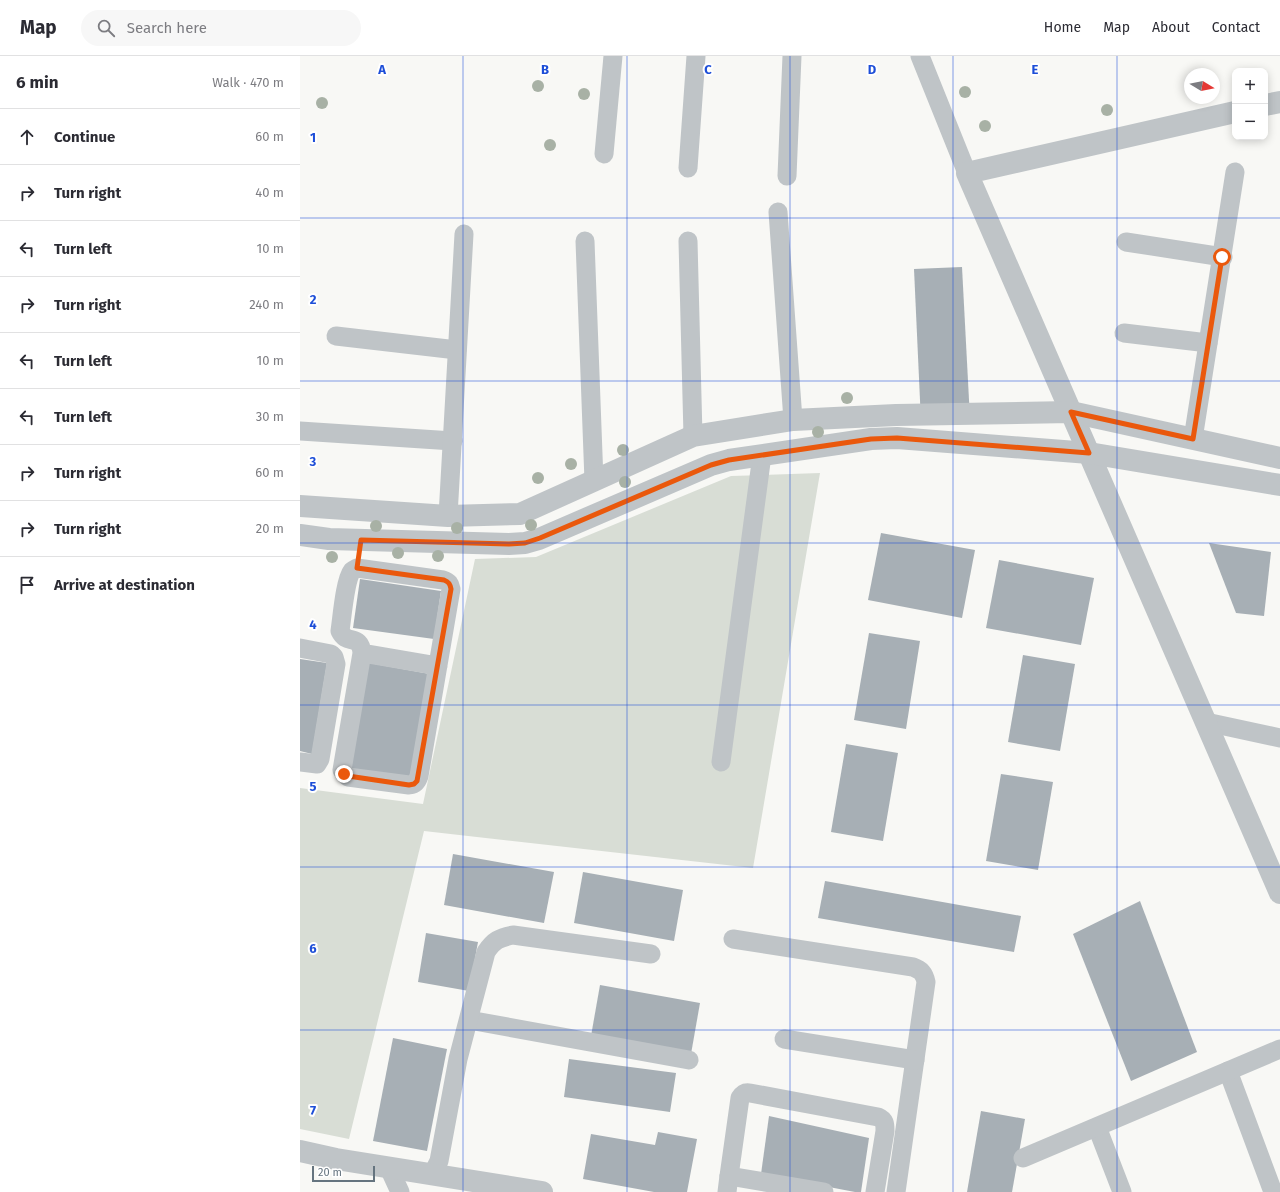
<!DOCTYPE html>
<html lang="en">
<head>
<meta charset="utf-8">
<style>
	:root { --surface:#fff; --page:#f7f7f7; --text:#2b2b33; --muted:#7c7c81; --line:#e1e1e2 }
	body { margin:0; font-family:"Fira Sans",sans-serif; background:var(--page); color:var(--text) }
	.controls { position:absolute; right:12px; top:12px; display:grid; overflow:hidden; border-radius:8px; box-shadow:0 2px 10px #0003 }
	.controls button { width:36px; height:36px; display:grid; place-items:center; padding:0; border:0; border-bottom:1px solid var(--line); background:var(--surface); color:var(--text); font:20px sans-serif }
	.compass { position:absolute; left:884px; top:12px; width:36px; height:36px; border-radius:50%; background:var(--surface); box-shadow:0 2px 10px #0003; rotate:100deg }
	.scale { position:absolute; left:12px; bottom:10px; width:63px; box-sizing:border-box; padding-left:4px; border:2px solid #65747f; border-top:0; font-size:11px; line-height:14px; white-space:nowrap; color:#65747f; -webkit-text-stroke:3px #fff; paint-order:stroke }
	.stop { position:absolute; width:12px; height:12px; margin:-9px; border:3px solid #ea580c; border-radius:50%; background:#fff }
	.stop.end { background:#ea580c; border-color:#fff; box-shadow:0 1px 4px #0008 }
	.list { margin:0; padding:0; list-style:none }
	h2 { display:flex; justify-content:space-between; align-items:center; height:52px; margin:0; padding:0 16px; font-size:17px }
	h2 small { font-size:13px; font-weight:400; color:var(--muted) }
	.list li { display:grid; grid-template-columns:26px 1fr auto; gap:12px; align-items:center; box-sizing:border-box; height:56px; padding:0 16px; border-top:1px solid var(--line) }
	.list b { display:block; font-size:15px; white-space:nowrap }
	.list em { font-size:13px; font-style:normal; color:var(--muted) }
	.icon { flex:none; width:22px; height:22px; fill:none; stroke:currentColor; stroke-width:2; stroke-linecap:round; stroke-linejoin:round }
	.map { position:relative; flex:none; width:980px; height:1136px; overflow:hidden }
	header { display:flex; align-items:center; gap:24px; box-sizing:border-box; height:56px; padding:0 20px; background:var(--surface); border-bottom:1px solid var(--line) }
	header strong { font-size:19px }
	nav { display:flex; gap:22px; margin-inline-start:auto; font-size:14px }
	.search { width:280px; height:36px; background:var(--page); display:flex; align-items:center; gap:10px; box-sizing:border-box; padding:0 14px; border-radius:22px; color:var(--muted); font-size:15px }
	main { display:flex }
	aside { flex:1; background:var(--surface) }
	.map>svg:first-child { display:block }
</style>
</head>
<body>
<header>
<strong>Map</strong>
<div class="search"><svg class="icon" aria-label="search" viewBox="0 0 24 24"><circle cx="10" cy="10" r="6"/><path d="M15 15l6 6"/></svg>Search here</div>
<nav><a>Home</a><a>Map</a><a>About</a><a>Contact</a></nav>
</header>
<main>
<aside>
<h2>6 min<small>Walk · 470 m</small></h2>
<ul class="list">
<li><svg class="icon" aria-label="ahead" viewBox="0 0 24 24"><path d="M12 20V5M6 11l6-6 6 6"/></svg><div><b>Continue</b></div><em>60 m</em></li>
<li><svg class="icon" aria-label="right" viewBox="0 0 24 24"><path d="M7 20v-9h11M14 6l5 5-5 5"/></svg><div><b>Turn right</b></div><em>40 m</em></li>
<li><svg class="icon" aria-label="left" viewBox="0 0 24 24"><path d="M17 20v-9H6M10 6l-5 5 5 5"/></svg><div><b>Turn left</b></div><em>10 m</em></li>
<li><svg class="icon" aria-label="right" viewBox="0 0 24 24"><path d="M7 20v-9h11M14 6l5 5-5 5"/></svg><div><b>Turn right</b></div><em>240 m</em></li>
<li><svg class="icon" aria-label="left" viewBox="0 0 24 24"><path d="M17 20v-9H6M10 6l-5 5 5 5"/></svg><div><b>Turn left</b></div><em>10 m</em></li>
<li><svg class="icon" aria-label="left" viewBox="0 0 24 24"><path d="M17 20v-9H6M10 6l-5 5 5 5"/></svg><div><b>Turn left</b></div><em>30 m</em></li>
<li><svg class="icon" aria-label="right" viewBox="0 0 24 24"><path d="M7 20v-9h11M14 6l5 5-5 5"/></svg><div><b>Turn right</b></div><em>60 m</em></li>
<li><svg class="icon" aria-label="right" viewBox="0 0 24 24"><path d="M7 20v-9h11M14 6l5 5-5 5"/></svg><div><b>Turn right</b></div><em>20 m</em></li>
<li><svg class="icon" aria-label="arrive" viewBox="0 0 24 24"><path d="M6 21V4h12l-3 4 3 4H6"/></svg><div><b>Arrive at destination</b></div></li>
</ul>
</aside>
<div class="map">
<svg width="980" height="1136" viewBox="0 0 980 1136">
	<rect width="100%" height="100%" fill="#f8f8f5"/>
	<path fill="#d8ddd5" d="M 520,417 L 453,812 L 124,775 L 49,1083 L 0,1073 L 0,732 L 123,748 L 175,503 L 236,501 L 431,420 Z"/>
	<g fill="#a7afb5">
		<path d="M 662,211 L 670,363 L 621,366 L 614,213 Z"/>
		<path d="M 581,477 L 675,494 L 662,562 L 568,544 Z"/>
		<path d="M 909,487 L 971,496 L 964,560 L 936,557 Z"/>
		<path d="M 699,504 L 794,522 L 781,589 L 686,572 Z"/>
		<path d="M 60,523 L 141,535 L 134,583 L 53,572 Z"/>
		<path d="M 569,577 L 620,585 L 606,673 L 554,664 Z"/>
		<path d="M 723,599 L 775,608 L 760,695 L 708,686 Z"/>
		<path d="M 0,603 L 27,607 L 12,698 L 0,695 Z"/>
		<path d="M 69,607 L 130,618 L 111,724 L 50,713 Z"/>
		<path d="M 546,688 L 598,697 L 583,785 L 531,776 Z"/>
		<path d="M 701,718 L 753,726 L 738,814 L 686,805 Z"/>
		<path d="M 153,798 L 254,816 L 244,867 L 144,849 Z"/>
		<path d="M 283,816 L 383,834 L 374,885 L 274,867 Z"/>
		<path d="M 525,825 L 721,860 L 714,896 L 518,862 Z"/>
		<path d="M 840,845 L 897,996 L 831,1025 L 773,878 Z"/>
		<path d="M 126,877 L 178,886 L 169,935 L 118,926 Z"/>
		<path d="M 300,929 L 400,947 L 391,998 L 291,980 Z"/>
		<path d="M 93,982 L 147,993 L 127,1095 L 73,1085 Z"/>
		<path d="M 269,1003 L 376,1017 L 370,1056 L 264,1041 Z"/>
		<path d="M 681,1055 L 725,1063 L 712,1136 L 667,1136 Z"/>
		<path d="M 469,1060 L 569,1082 L 561,1136 L 555,1136 L 461,1118 Z"/>
		<path d="M 358,1076 L 397,1083 L 387,1136 L 354,1136 L 283,1123 L 291,1078 L 355,1089 Z"/>
	</g>
	<g fill="none" stroke-linecap="round" stroke-linejoin="round">
		<g stroke="#bfc4c7" stroke-width="19">
			<path d="M 620,0 L 667,117"/>
			<path d="M 304,98 L 313,0"/>
			<path d="M 388,112 L 396,0"/>
			<path d="M 487,120 L 492,0"/>
			<path d="M 478,156 L 493,364"/>
			<path d="M 285,185 L 294,425"/>
			<path d="M 388,185 L 393,380"/>
			<path d="M 826,186 L 923,201"/>
			<path d="M 824,277 L 908,287"/>
			<path d="M 36,280 L 157,294"/>
			<path d="M 0,375 L 153,385"/>
			<path d="M 893,383 L 935,116"/>
			<path d="M 148,460 L 164,178"/>
			<path d="M 0,592 L 31,598 L 34,601 L 36,608 L 20,703 L 17,708 L 0,706"/>
			<path d="M 62,597 C 60,577 47,590 40,575 C 42,562 45,524 52,515 C 54,513 55,513 57,512 L 143,524 C 149,526 150,528 151,533 L 119,720 C 117,726 115,728 109,729 L 48,721 L 44,717 L 42,714 L 62,597 L 138,610"/>
			<path d="M 906,666 L 980,682"/>
			<path d="M 421,706 L 462,399"/>
			<path d="M 433,883 L 613,911 C 621,914 624,917 626,926 L 596,1136"/>
			<path d="M 169,964 L 389,1004"/>
			<path d="M 484,983 L 615,1004"/>
			<path d="M 928,1015 L 973,1136"/>
			<path d="M 797,1071 L 822,1136"/>
			<path d="M 723,1102 L 980,993"/>
			<path d="M 89,1112 L 100,1136"/>
			<path d="M 132,1119 L 139,1105 L 158,1003 L 186,896 C 194,884 199,882 213,879 L 351,898"/>
			<path d="M 427,1136 L 429,1120"/>
			<path d="M 524,1136 L 429,1120 L 440,1042 C 443,1037 445,1036 450,1037 L 578,1061 C 585,1064 585,1068 585,1075 L 575,1136"/>
		</g>
		<g stroke="#bfc4c7" stroke-width="22">
			<path d="M 965,49 L 980,46"/>
			<path d="M 935,56 L 667,117 L 980,837"/>
			<path d="M 0,450 L 148,460 L 220,458 L 393,380 L 493,364 L 596,359 L 771,356 L 980,402"/>
			<path d="M 0,479 L 29,483 L 209,488 L 225,487 L 239,483 L 411,409 L 429,404 L 571,383 L 597,382 L 789,397 L 980,429"/>
			<path d="M 0,1095 L 36,1103 L 242,1136"/>
		</g>
	</g>
	<g fill="#a8b1a5">
		<circle cx="238" cy="30" r="6"/>
		<circle cx="665" cy="36" r="6"/>
		<circle cx="284" cy="38" r="6"/>
		<circle cx="22" cy="47" r="6"/>
		<circle cx="807" cy="54" r="6"/>
		<circle cx="685" cy="70" r="6"/>
		<circle cx="250" cy="89" r="6"/>
		<circle cx="547" cy="342" r="6"/>
		<circle cx="518" cy="376" r="6"/>
		<circle cx="323" cy="394" r="6"/>
		<circle cx="271" cy="408" r="6"/>
		<circle cx="238" cy="422" r="6"/>
		<circle cx="325" cy="426" r="6"/>
		<circle cx="231" cy="469" r="6"/>
		<circle cx="76" cy="470" r="6"/>
		<circle cx="157" cy="472" r="6"/>
		<circle cx="98" cy="497" r="6"/>
		<circle cx="138" cy="500" r="6"/>
		<circle cx="32" cy="501" r="6"/>
	</g>
	<g fill="none" stroke-linecap="round" stroke-linejoin="round">
		<path stroke="#ea580c" stroke-width="5" d="M 44,718 L 48,720 L 109,729 L 114,728 L 117,725 L 151,533 C 150,528 149,526 144,524 L 57,512 L 61,484 L 209,488 L 225,487 L 240,482 L 411,409 L 429,404 L 571,383 L 597,382 L 789,397 L 771,356 L 893,383 L 922,201"/>
	</g>
	<path fill="none" stroke="#1d4ed8" stroke-width="1" stroke-opacity="0.55" d="M 163,0 L 163,1136M 327,0 L 327,1136M 490,0 L 490,1136M 653,0 L 653,1136M 817,0 L 817,1136M 0,162 L 980,162M 0,325 L 980,325M 0,487 L 980,487M 0,649 L 980,649M 0,811 L 980,811M 0,974 L 980,974"/>
	<g font-size="13" text-anchor="middle" font-weight="bold" fill="#1d4ed8" stroke="#fff" stroke-width="4" stroke-linejoin="round" paint-order="stroke">
		<text x="82" y="18">A</text>
		<text x="245" y="18">B</text>
		<text x="408" y="18">C</text>
		<text x="572" y="18">D</text>
		<text x="735" y="18">E</text>
		<text x="13" y="86">1</text>
		<text x="13" y="248">2</text>
		<text x="13" y="410">3</text>
		<text x="13" y="573">4</text>
		<text x="13" y="735">5</text>
		<text x="13" y="897">6</text>
		<text x="13" y="1059">7</text>
	</g>
</svg>
<div class="controls">
<button>+</button>
<button>−</button>
</div>
<svg class="compass" viewBox="-18 -18 36 36"><path d="M0-13l5 13h-10z" fill="#e53935"/><path d="M0 13l5-13h-10z" fill="#7c7c81"/></svg>
<div class="scale">20 m</div>
<div class="stop" style="left:922px;top:201px"></div>
<div class="stop end" style="left:44px;top:718px"></div>
</div>
</main>
</body>
</html>
